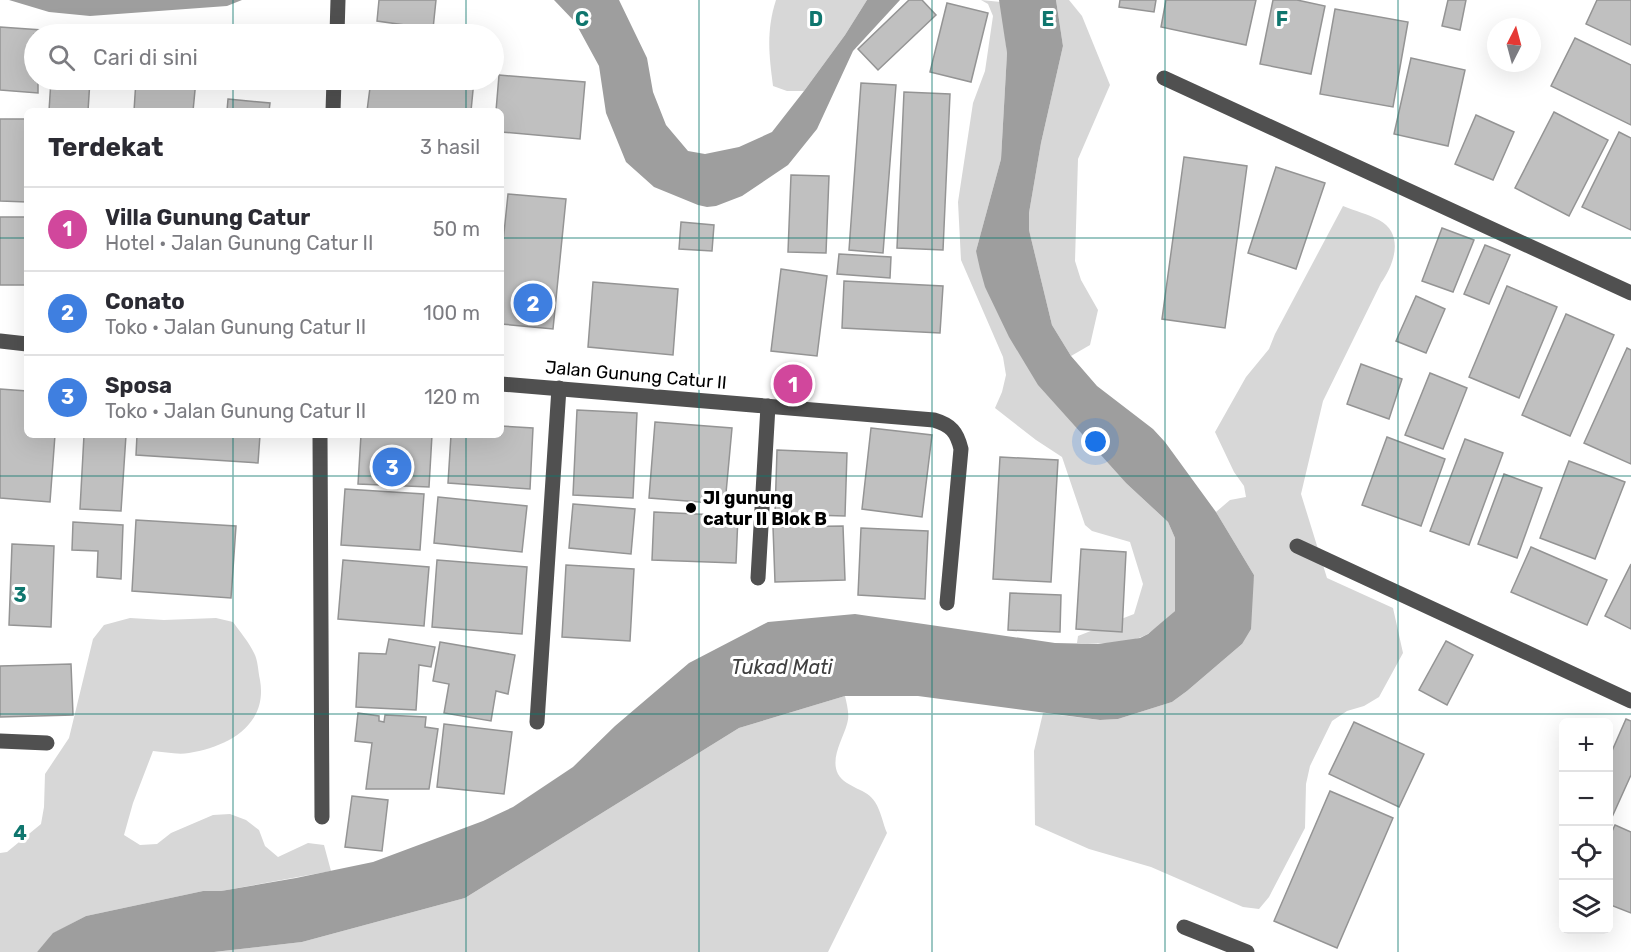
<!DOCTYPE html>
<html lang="id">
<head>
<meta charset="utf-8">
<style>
	:root { --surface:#fff; --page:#f2f2f3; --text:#2b2b33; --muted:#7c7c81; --line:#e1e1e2; --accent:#ea580c }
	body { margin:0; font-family:Rubik,sans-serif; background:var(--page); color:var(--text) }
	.controls { position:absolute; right:18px; bottom:18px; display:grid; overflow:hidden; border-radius:9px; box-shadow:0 6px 24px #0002 }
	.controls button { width:54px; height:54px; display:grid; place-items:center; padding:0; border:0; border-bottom:2px solid var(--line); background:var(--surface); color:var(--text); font:30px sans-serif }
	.compass { position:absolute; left:1487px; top:18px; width:54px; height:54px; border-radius:50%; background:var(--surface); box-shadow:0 6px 24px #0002; rotate:6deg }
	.you { position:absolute; left:1096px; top:442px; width:21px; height:21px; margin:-15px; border:4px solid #fff; border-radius:50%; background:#1a73e8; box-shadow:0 0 0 9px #1a73e833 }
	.badge { display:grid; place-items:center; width:39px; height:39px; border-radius:50%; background:var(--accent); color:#fff; font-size:20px; font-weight:700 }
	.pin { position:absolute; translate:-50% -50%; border:3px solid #fff; box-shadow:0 2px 6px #0006 }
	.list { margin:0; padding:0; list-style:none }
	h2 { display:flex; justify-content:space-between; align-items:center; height:78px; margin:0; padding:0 24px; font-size:26px }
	h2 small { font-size:20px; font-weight:400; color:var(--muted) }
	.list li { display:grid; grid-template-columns:39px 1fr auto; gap:18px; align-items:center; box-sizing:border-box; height:84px; padding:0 24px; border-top:2px solid var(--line) }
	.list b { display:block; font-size:22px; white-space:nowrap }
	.list p { margin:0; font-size:20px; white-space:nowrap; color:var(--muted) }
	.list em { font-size:20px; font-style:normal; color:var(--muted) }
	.icon { flex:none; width:33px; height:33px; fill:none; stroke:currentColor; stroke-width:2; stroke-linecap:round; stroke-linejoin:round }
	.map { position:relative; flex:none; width:1631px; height:952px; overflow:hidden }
	.search { position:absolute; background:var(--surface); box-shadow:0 6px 24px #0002; left:24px; top:24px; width:480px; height:66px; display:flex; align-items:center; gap:15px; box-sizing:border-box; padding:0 21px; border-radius:33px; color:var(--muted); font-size:22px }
	.panel { position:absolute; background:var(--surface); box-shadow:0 6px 24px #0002; left:24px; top:108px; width:480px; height:330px; border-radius:9px }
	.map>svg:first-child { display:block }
</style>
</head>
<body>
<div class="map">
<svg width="1631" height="952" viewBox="0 0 1631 952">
	<rect width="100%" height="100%" fill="#fff"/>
	<g fill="#d7d7d7">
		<path d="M 776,0 L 867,0 L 845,35 L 804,91 L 787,91 L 773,86 C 769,55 766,31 776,0 Z"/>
		<path d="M 981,0 L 1001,2 L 1007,53 L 1001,159 L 976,251 L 1127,484 L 1168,522 L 1175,538 L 1175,611 C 1167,618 1159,627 1149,633 C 1134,644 1096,644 1077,643 L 1078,636 L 1134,614 L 1143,584 L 1130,542 L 1092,531 L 1085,525 L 1062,457 L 1036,440 L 995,408 L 1002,392 L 1006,375 L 1003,357 L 961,260 L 958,202 L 973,103 L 985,71 L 993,16 L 988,4 Z"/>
		<path d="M 1056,0 L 1069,0 L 1082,16 L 1110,85 L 1078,159 L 1075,261 L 1081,280 L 1098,310 L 1090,345 L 1071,356 L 1052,325 L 1029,230 L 1029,213 L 1041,143 L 1063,46 Z"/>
		<path d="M 1343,206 C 1355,211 1368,214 1379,220 C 1405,234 1394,265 1381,283 L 1323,401 L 1301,494 L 1327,578 L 1393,608 L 1403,653 L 1379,697 L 1364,706 L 1347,711 L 1332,721 L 1310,766 L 1306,784 L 1305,828 L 1269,897 L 1259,909 L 1243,907 L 1151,867 L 1089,849 L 1035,825 L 1034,751 L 1043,713 L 1100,720 L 1118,719 L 1172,702 L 1187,691 L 1242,644 L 1254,575 L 1216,512 L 1230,500 L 1246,497 L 1244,486 L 1234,472 L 1215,432 L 1246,377 L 1269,349 L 1275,334 Z"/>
		<path d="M 130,618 L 164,620 L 216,618 L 233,622 C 240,632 249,642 254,653 C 258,660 258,671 260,680 C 268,725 228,747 189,753 C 178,755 164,752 153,751 L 133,803 L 124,835 L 140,845 L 157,844 L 171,833 L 213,815 L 230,814 L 246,820 L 259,830 L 265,846 L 278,857 L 308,843 L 324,845 L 331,871 L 221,891 L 203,891 L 86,916 L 54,933 L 37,952 L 0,952 L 0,853 L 7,852 L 41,824 L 44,807 L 45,774 L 69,738 L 93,639 L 104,625 Z"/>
		<path d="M 845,696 C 847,705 850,715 847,724 C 843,739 830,758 838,774 C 846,788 868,789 875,802 C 881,811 883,824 887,833 L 828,952 L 214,952 L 302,942 L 465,898 L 739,728 Z"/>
	</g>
	<g fill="#9e9e9e">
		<path d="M 9,0 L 242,0 L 227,6 L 90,16 L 49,12 Z"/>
		<path d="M 554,0 L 619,0 L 647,58 L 653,92 L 666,125 L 688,151 L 705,154 L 739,147 L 772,132 L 804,91 L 845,35 L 867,0 L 900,0 L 853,51 L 817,129 L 788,165 L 742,196 L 716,206 L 707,207 L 698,205 L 654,187 L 626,162 L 606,113 L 599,66 L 575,22 Z"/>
		<path d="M 999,0 L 1056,0 L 1063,46 L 1041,143 L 1029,213 L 1029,230 L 1052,325 L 1071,356 L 1097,386 L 1153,429 L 1165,442 L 1216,512 L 1254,575 L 1251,629 L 1242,644 L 1187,691 L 1172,702 L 1118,719 L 1100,720 L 918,696 L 845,696 L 739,728 L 465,898 L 302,942 L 214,952 L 37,952 L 53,933 L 86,916 L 203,891 L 221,891 L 296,878 L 373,862 L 483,821 L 513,807 L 573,767 L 615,726 L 689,663 L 768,622 L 855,614 L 1055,643 L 1098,644 L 1140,638 L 1148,634 L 1175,611 L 1175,538 L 1168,522 L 1127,484 L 1038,385 L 1009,337 L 985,287 L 980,269 L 976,251 L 1001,159 L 1007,53 Z"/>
	</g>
	<g fill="#c0c0c0" stroke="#949494" stroke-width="1.5">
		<path d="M 379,0 L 436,0 L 433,29 L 377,21 Z"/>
		<path d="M 909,0 L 922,0 L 936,15 L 878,70 L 858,49 Z"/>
		<path d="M 1120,0 L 1156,0 L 1154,12 L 1119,7 Z"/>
		<path d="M 1166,0 L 1256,0 L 1246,45 L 1161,27 Z"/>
		<path d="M 1273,0 L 1297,0 L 1325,6 L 1311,74 L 1260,64 Z"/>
		<path d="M 1448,0 L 1466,0 L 1460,30 L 1442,26 Z"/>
		<path d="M 1597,0 L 1631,0 L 1631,45 L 1586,24 Z"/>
		<path d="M 947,3 L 988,13 L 971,82 L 930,72 Z"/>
		<path d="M 1335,9 L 1408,22 L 1393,107 L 1320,94 Z"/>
		<path d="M 0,27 L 42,30 L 41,34 L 34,34 L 34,80 L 38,80 L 38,93 L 0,90 Z"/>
		<path d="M 376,29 L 431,34 L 375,34 Z"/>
		<path d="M 1575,38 L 1631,65 L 1631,125 L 1551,86 Z"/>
		<path d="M 1411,58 L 1465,70 L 1448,146 L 1394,134 Z"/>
		<path d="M 499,75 L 585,82 L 580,139 L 501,132 L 501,111 L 496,111 Z"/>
		<path d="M 51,80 L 90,80 L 88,111 L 49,111 Z"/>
		<path d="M 136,80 L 196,80 L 193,111 L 134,111 Z"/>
		<path d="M 371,80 L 474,80 L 471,111 L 367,111 Z"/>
		<path d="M 861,83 L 896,85 L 883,253 L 849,250 Z"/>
		<path d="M 904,92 L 950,94 L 943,250 L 897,248 Z"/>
		<path d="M 228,99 L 270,103 L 269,111 L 227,111 Z"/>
		<path d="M 1554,112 L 1608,140 L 1569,216 L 1515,188 Z"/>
		<path d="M 1476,115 L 1514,132 L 1493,180 L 1455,164 Z"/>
		<path d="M 0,119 L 27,119 L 27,202 L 0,201 Z"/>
		<path d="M 1619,132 L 1631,138 L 1631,230 L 1582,207 Z"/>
		<path d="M 1184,157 L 1247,166 L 1225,328 L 1162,319 Z"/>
		<path d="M 1276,167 L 1325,183 L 1296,269 L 1248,253 Z"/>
		<path d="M 791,175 L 829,176 L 826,253 L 788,252 Z"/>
		<path d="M 508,194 L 566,199 L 553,329 L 501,324 L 501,262 Z"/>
		<rect x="0" y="217" width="27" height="68"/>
		<path d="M 681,222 L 714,225 L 712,251 L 679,249 Z"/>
		<path d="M 1442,228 L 1474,240 L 1453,292 L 1422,281 Z"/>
		<path d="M 1485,245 L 1510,255 L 1489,304 L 1464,294 Z"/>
		<path d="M 839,254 L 891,257 L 890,278 L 837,274 Z"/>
		<path d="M 781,269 L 827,276 L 817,356 L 771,351 Z"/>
		<path d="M 844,281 L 943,286 L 940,333 L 842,328 Z"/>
		<path d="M 593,282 L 678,289 L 673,355 L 588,347 Z"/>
		<path d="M 1507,286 L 1557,307 L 1519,398 L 1469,377 Z"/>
		<path d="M 1416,296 L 1445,309 L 1426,353 L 1396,341 Z"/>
		<path d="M 1566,314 L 1614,335 L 1570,436 L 1522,415 Z"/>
		<path d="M 1627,348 L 1631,350 L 1631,464 L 1584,443 Z"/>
		<path d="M 1361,364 L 1402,379 L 1389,419 L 1347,404 Z"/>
		<path d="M 1430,373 L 1467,388 L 1443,449 L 1405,435 Z"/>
		<path d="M 0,389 L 27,391 L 27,435 L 55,435 L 50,502 L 0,498 Z"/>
		<path d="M 577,410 L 637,413 L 633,498 L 573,495 Z"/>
		<path d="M 655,422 L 732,428 L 725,504 L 649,498 Z"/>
		<path d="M 501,426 L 533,428 L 530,489 L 448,483 L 451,435 L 501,435 Z"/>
		<path d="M 871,428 L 932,435 L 922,517 L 862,509 Z"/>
		<path d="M 84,435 L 126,435 L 121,511 L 80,509 Z"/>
		<path d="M 137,435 L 260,435 L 258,463 L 136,455 Z"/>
		<path d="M 361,435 L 432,435 L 429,487 L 358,484 Z"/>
		<path d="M 1387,437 L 1445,459 L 1421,526 L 1362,505 Z"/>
		<path d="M 1465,439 L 1503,453 L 1469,545 L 1430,531 Z"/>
		<path d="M 777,450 L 847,453 L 845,516 L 775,514 Z"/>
		<path d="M 1000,457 L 1058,460 L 1051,582 L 993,579 Z"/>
		<path d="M 1569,461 L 1625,482 L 1595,559 L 1540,538 Z"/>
		<path d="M 1504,474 L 1542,488 L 1517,558 L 1478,544 Z"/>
		<path d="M 345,489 L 424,494 L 420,550 L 341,545 Z"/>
		<path d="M 438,497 L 527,506 L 522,552 L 434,543 Z"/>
		<path d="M 573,504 L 635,509 L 631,554 L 569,548 Z"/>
		<path d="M 654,512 L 738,516 L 736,563 L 652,560 Z"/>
		<path d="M 136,520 L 236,526 L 231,598 L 132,591 Z"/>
		<path d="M 73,522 L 123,525 L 121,579 L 97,577 L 98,551 L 72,550 Z"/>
		<path d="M 843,526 L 845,580 L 775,582 L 773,527 Z"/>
		<path d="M 861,528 L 928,531 L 925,599 L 858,595 Z"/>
		<path d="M 12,544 L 54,546 L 51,627 L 9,625 Z"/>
		<path d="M 1531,547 L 1607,580 L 1587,625 L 1511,592 Z"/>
		<path d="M 1081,549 L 1126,552 L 1122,632 L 1076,629 Z"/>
		<path d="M 343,560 L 429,567 L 424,626 L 338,619 Z"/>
		<path d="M 437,560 L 527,567 L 522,634 L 432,627 Z"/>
		<path d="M 1631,564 L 1631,629 L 1605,616 Z"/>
		<path d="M 566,565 L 634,569 L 630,641 L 562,637 Z"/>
		<path d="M 1010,593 L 1061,595 L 1060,632 L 1008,630 Z"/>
		<path d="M 389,639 L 435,647 L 431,667 L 419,665 L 416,710 L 356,707 L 359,653 L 386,654 Z"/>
		<path d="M 1446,641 L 1473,655 L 1447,705 L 1419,690 Z"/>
		<path d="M 440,642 L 515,655 L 508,694 L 496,691 L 491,721 L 444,713 L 449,684 L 433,681 Z"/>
		<path d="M 71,664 L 73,715 L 0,717 L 0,666 Z"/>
		<path d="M 358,713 L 379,716 L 379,721 L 384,722 L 385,715 L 426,717 L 425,727 L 438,729 L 429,789 L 366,789 L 372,743 L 355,741 Z"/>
		<path d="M 1626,719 L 1631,721 L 1631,775 L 1608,826 L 1608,760 Z"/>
		<path d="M 1354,722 L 1424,754 L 1399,807 L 1329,774 Z"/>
		<path d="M 444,724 L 512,732 L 504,794 L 437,787 Z"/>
		<path d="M 1330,791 L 1393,818 L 1337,948 L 1274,921 Z"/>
		<path d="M 352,796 L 388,800 L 382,851 L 345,847 Z"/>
		<path d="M 1615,825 L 1631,832 L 1631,913 L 1608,904 L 1608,840 Z"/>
	</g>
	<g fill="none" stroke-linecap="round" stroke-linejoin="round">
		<g stroke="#505050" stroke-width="15">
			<path d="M 337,34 L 338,0"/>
			<path d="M 1164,78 L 1631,293"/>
			<path d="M 333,111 L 334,80"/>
			<path d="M 0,341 L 27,344"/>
			<path d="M 501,384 L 934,420 C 951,425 957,432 961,449 L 947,603"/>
			<path d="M 320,435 L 322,817"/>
			<path d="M 1297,546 L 1631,701"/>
			<path d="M 758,578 L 768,406"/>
			<path d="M 537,722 L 559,388"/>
			<path d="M 0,741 L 47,743"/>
			<path d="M 1184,927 L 1247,952"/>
		</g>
	</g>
	<path fill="none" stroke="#0f766e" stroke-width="1.5" stroke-opacity="0.55" d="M 233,0 L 233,34M 466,0 L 466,34M 699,0 L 699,952M 932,0 L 932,952M 1165,0 L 1165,952M 1398,0 L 1398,952M 233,80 L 233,111M 466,80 L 466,111M 0,238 L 27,238M 501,238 L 1631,238M 233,435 L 233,952M 466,435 L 466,952M 0,476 L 1631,476M 0,714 L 1631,714"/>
	<circle fill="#000" stroke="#fff" stroke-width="2" cx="691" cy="508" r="6"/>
	<g text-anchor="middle" stroke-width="6" stroke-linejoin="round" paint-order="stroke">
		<g font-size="18" fill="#000" stroke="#fff">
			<text transform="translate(636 375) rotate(5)" y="6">Jalan Gunung Catur II</text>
		</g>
		<g font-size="18" font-weight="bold" fill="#000" stroke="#fff" text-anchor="start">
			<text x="703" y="504">Jl gunung<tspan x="703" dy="21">catur II Blok B</tspan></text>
		</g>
		<g font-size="20" font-style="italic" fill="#3f3f3f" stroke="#fff">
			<text x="782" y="674">Tukad Mati</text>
		</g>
	</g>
	<g font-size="20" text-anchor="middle" font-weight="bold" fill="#0f766e" stroke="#fff" stroke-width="6" stroke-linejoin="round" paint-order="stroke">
		<text x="582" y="26">C</text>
		<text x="816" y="26">D</text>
		<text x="1048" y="26">E</text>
		<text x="1282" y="26">F</text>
		<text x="20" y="602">3</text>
		<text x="20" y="840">4</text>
	</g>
</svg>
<div class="controls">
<button>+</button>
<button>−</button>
<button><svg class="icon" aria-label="locate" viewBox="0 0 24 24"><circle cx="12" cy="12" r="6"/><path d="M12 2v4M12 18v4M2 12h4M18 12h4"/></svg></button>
<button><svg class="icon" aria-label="layers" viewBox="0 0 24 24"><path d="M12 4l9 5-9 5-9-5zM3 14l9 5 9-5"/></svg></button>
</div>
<svg class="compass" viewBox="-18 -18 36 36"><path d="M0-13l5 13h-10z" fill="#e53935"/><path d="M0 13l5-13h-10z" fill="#7c7c81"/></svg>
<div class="you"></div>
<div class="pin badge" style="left:793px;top:384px;background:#d1479c">1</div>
<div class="pin badge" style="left:533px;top:303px;background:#3f7fe0">2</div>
<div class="pin badge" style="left:392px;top:467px;background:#3f7fe0">3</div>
<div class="search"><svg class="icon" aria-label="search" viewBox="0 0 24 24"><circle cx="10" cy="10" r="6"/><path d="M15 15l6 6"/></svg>Cari di sini</div>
<section class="panel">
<h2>Terdekat<small>3 hasil</small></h2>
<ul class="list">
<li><span class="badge" style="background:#d1479c">1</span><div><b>Villa Gunung Catur</b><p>Hotel · Jalan Gunung Catur II</p></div><em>50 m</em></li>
<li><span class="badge" style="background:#3f7fe0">2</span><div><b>Conato</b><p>Toko · Jalan Gunung Catur II</p></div><em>100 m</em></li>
<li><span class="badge" style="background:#3f7fe0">3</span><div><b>Sposa</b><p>Toko · Jalan Gunung Catur II</p></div><em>120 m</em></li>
</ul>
</section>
</div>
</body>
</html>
